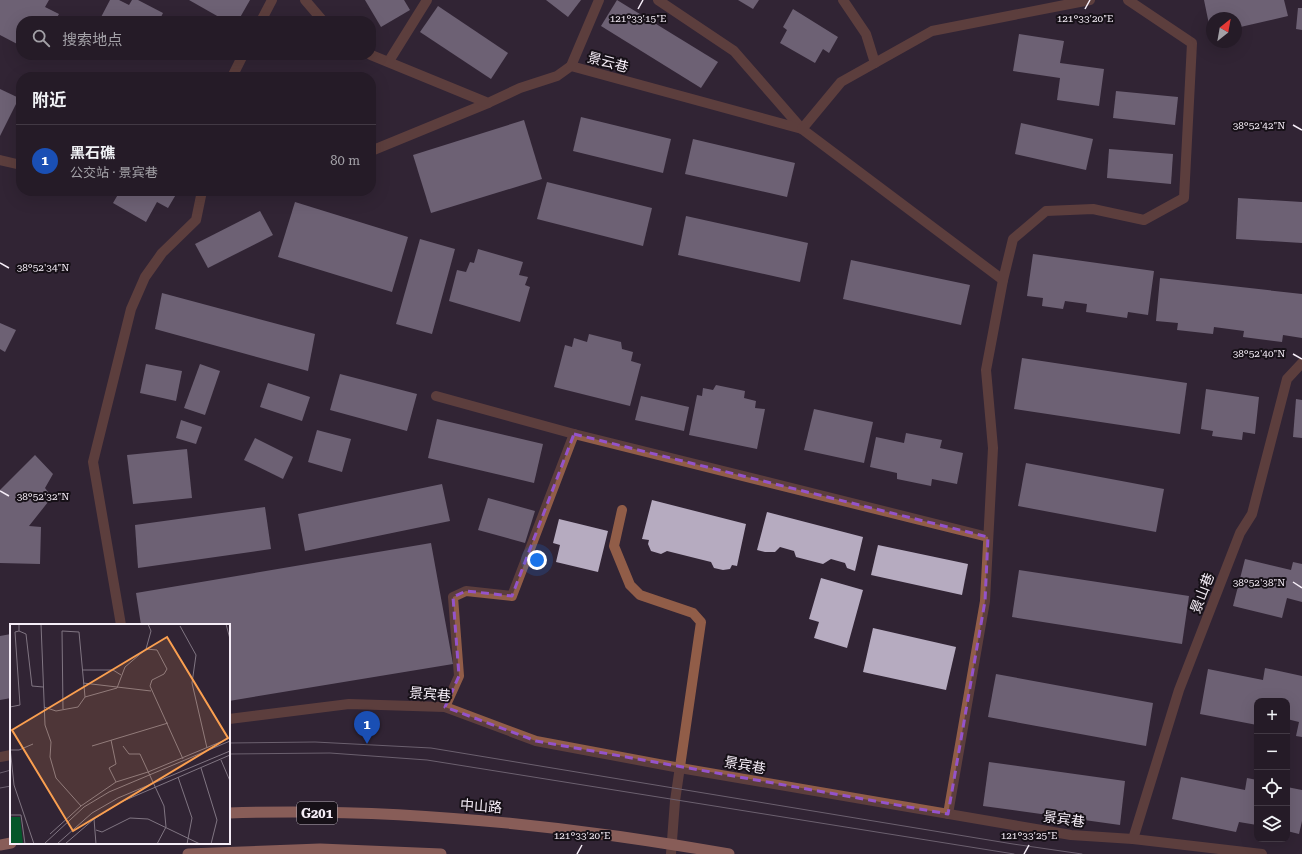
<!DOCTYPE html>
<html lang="zh">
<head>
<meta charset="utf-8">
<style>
	:root { --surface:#251b27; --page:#312833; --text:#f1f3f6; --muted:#a3a1a7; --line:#423944; --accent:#1a73e8 }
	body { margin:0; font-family:"Roboto Serif","Noto Sans SC",serif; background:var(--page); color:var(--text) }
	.controls { position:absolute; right:12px; bottom:12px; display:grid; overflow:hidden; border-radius:8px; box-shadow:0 4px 16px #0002 }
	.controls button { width:36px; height:36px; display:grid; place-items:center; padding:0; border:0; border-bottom:1px solid var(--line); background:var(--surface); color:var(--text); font:20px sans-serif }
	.compass { position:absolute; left:1206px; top:12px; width:36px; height:36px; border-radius:50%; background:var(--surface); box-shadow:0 4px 16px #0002; rotate:31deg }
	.you { position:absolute; left:537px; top:560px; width:14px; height:14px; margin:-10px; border:3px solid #fff; border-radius:50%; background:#1a73e8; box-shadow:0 0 0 6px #1a73e833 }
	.badge { display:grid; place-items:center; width:26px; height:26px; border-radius:50%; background:var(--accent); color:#fff; font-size:13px; font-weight:700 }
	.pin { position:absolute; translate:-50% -33px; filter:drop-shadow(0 1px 2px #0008) }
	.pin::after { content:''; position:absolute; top:21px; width:14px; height:12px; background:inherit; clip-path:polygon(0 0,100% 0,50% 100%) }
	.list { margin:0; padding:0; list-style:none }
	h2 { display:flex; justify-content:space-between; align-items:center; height:52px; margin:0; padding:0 16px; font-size:17px }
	h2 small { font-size:13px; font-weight:400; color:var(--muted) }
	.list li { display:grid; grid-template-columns:26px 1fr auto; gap:12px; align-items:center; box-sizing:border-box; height:72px; padding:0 16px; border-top:1px solid var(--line) }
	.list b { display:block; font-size:15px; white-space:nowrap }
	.list p { margin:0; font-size:13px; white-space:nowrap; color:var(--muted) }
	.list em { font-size:13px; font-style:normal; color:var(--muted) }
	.icon { flex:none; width:22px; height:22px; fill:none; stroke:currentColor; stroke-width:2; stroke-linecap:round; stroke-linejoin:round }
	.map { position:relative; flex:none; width:1302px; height:854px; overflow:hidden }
	.search { position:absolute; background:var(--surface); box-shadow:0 4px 16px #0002; left:16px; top:16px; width:360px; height:44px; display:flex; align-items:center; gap:10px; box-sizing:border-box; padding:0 14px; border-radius:16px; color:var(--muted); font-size:15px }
	.panel { position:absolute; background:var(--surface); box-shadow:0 4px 16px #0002; left:16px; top:72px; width:360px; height:124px; border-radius:16px }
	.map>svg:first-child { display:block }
</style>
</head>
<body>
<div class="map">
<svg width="1302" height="854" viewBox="0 0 1302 854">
	<rect width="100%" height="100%" fill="#312434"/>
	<g fill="#b6abc0">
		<path d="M 0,0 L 49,0 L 45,7 L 59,14 L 55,21 L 21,21 L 21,46 L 0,35 Z"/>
		<path d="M 110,0 L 119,0 L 129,5 L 132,0 L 138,0 L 163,13 L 159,21 L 99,21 Z"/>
		<path d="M 189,0 L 250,0 L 238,21 L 226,21 Z"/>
		<path d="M 365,0 L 404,0 L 410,10 L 381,27 Z"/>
		<path d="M 546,0 L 581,0 L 568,17 Z"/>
		<path d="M 617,0 L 718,62 L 701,88 L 601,26 Z"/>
		<path d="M 738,0 L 759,0 L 753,9 Z"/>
		<path d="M 1204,0 L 1284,0 L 1288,16 L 1236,28 L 1236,18 L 1212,18 L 1211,34 Z"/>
		<path d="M 438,6 L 508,53 L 491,79 L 420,32 Z"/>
		<path d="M 1298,8 L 1302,8 L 1302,30 L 1296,29 Z"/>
		<path d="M 793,9 L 838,37 L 829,53 L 823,49 L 815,63 L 780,43 L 787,30 L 783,27 Z"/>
		<path d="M 1019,34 L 1064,41 L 1060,63 L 1104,69 L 1099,106 L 1057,100 L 1060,78 L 1013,71 Z"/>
		<path d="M 0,89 L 19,98 L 0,136 Z"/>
		<path d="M 1116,91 L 1178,97 L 1175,125 L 1113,118 Z"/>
		<path d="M 581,117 L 671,139 L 663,173 L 573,151 Z"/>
		<path d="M 524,120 L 542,179 L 431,213 L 413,155 Z"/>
		<path d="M 1021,123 L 1093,139 L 1086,170 L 1015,154 Z"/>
		<path d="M 693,139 L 795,163 L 787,197 L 685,174 Z"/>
		<path d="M 1109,149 L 1173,154 L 1171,184 L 1107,178 Z"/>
		<path d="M 547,182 L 652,208 L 643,246 L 537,219 Z"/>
		<path d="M 120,191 L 178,191 L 168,208 L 157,202 L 146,222 L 113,203 Z"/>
		<path d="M 1238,198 L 1302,202 L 1302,243 L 1236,239 Z"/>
		<path d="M 295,202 L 408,237 L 392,292 L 278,257 Z"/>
		<path d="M 260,211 L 273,235 L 208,268 L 195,244 Z"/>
		<path d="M 686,216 L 808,243 L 800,282 L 678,255 Z"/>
		<path d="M 420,239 L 455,249 L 432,334 L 396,324 Z"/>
		<path d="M 478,249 L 523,262 L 519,275 L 528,277 L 525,285 L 530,287 L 520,322 L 449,301 L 457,270 L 466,272 L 470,262 L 474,263 Z"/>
		<path d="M 1033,254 L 1154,271 L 1148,315 L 1128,312 L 1127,318 L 1086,312 L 1087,304 L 1065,301 L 1063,309 L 1042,306 L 1043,298 L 1027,296 Z"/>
		<path d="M 851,260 L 970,285 L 961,325 L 843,299 Z"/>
		<path d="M 1160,278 L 1302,294 L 1302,338 L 1283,335 L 1282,342 L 1243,337 L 1244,331 L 1214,327 L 1213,334 L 1177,330 L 1178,323 L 1156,321 Z"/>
		<path d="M 162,293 L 315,334 L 308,371 L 155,329 Z"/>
		<path d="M 0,323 L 16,330 L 5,352 L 0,349 Z"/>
		<path d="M 589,334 L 621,342 L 622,349 L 633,352 L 631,361 L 641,364 L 630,406 L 554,387 L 565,345 L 572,347 L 574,338 L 587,342 Z"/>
		<path d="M 1022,358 L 1187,383 L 1180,434 L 1014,409 Z"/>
		<path d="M 146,364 L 182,371 L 176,401 L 140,393 Z"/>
		<path d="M 200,364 L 220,371 L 205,415 L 184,408 Z"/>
		<path d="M 340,374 L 417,394 L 407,431 L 330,410 Z"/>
		<path d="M 268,383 L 310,397 L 302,421 L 260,407 Z"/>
		<path d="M 716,385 L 745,391 L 744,398 L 756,401 L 755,408 L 765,409 L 757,449 L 689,435 L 697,395 L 702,396 L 703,388 L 713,390 Z"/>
		<path d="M 1206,389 L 1259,397 L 1255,434 L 1243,432 L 1242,440 L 1212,436 L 1213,431 L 1201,429 Z"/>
		<path d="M 641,396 L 689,407 L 684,431 L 635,420 Z"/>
		<path d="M 1296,399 L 1302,400 L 1302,438 L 1293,437 Z"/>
		<path d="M 814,409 L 873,422 L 864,463 L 804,450 Z"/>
		<path d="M 437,419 L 543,444 L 534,483 L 428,458 Z"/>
		<path d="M 181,420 L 202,427 L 196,444 L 176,438 Z"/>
		<path d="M 317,430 L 351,439 L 342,472 L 308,462 Z"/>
		<path d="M 906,433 L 942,440 L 940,448 L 963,453 L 957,484 L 932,479 L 931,486 L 897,479 L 897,473 L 870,467 L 876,437 L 904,443 Z"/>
		<path d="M 255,438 L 293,457 L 283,479 L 244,460 Z"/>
		<path d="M 187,449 L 192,498 L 133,504 L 127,455 Z"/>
		<path d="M 35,455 L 53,474 L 45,488 L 52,497 L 29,526 L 41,527 L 40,564 L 0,563 L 0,490 Z"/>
		<path d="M 1026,463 L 1164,489 L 1156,532 L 1018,506 Z"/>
		<path d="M 442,484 L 450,521 L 305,551 L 298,514 Z"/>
		<path d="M 488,498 L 535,511 L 525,543 L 478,530 Z"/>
		<path d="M 652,500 L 746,524 L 737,566 L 732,565 L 730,569 L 723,570 L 714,568 L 711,562 L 667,551 L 661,554 L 651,551 L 648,544 L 649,540 L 642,539 Z"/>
		<path d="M 265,507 L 271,549 L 138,568 L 135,525 Z"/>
		<path d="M 767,512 L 863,537 L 855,571 L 847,568 L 845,563 L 831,559 L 823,564 L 796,557 L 794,551 L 780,547 L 775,552 L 765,552 L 757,550 Z"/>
		<path d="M 559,519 L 608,531 L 598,572 L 556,562 L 560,545 L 553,543 Z"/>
		<path d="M 431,543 L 453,664 L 229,701 L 229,625 L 141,625 L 136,593 Z"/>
		<path d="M 878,545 L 968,564 L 962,595 L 871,575 Z"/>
		<path d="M 1245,559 L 1291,570 L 1293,562 L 1302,564 L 1302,602 L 1287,598 L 1282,618 L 1233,606 Z"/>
		<path d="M 1019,570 L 1189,596 L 1182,644 L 1012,617 Z"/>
		<path d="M 821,578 L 863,590 L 847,648 L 814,638 L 819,622 L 809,619 Z"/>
		<path d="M 873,628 L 956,647 L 946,690 L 863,672 Z"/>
		<path d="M 11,634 L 11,698 L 0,700 L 0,636 Z"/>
		<path d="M 1265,668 L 1302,676 L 1302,737 L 1296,736 L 1299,722 L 1287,719 L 1287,701 L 1257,701 L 1257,725 L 1200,714 L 1208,669 L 1263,680 Z"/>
		<path d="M 996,674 L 1153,703 L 1146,746 L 988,717 Z"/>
		<path d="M 989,762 L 1125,781 L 1120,825 L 983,806 Z"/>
		<path d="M 1181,777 L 1245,790 L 1247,778 L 1257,780 L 1257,825 L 1239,822 L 1236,832 L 1172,819 Z"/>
		<path d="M 1287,787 L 1302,790 L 1302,821 L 1299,834 L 1287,831 Z"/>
	</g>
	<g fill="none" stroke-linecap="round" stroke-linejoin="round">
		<path stroke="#915d48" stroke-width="10" d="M 371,151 L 488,103"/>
		<g stroke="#915d48" stroke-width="10">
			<path d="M 305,0 L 323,21"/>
			<path d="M 658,0 L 734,51 L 802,129 L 1003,280"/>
			<path d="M 843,0 L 866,34 L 875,63"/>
			<path d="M 261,21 L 272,0"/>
			<path d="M 371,55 L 488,103 L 520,88 L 557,76 L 571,66 L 802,129"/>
			<path d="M 389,61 L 427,0"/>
			<path d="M 571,66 L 599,0"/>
			<path d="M 232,77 L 243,55"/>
			<path d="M 802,129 L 841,82 L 932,31 L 1090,0"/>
			<path d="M 0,160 L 21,165"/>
			<path d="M 436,396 L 574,434 L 988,537"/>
			<path d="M 622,510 L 614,546 L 630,585 L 640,595 L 693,613 L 701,622 L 675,801 L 671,854"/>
			<path d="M 121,625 L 93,462 L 131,309 L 145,277 L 162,253 L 196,220 L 202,191"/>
			<path d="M 445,707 L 459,676 L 453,597 L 466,591 L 512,596 L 574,434"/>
			<path d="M 229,719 L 349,704 L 445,707 L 536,741 L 680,768 L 1071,835 L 1133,839 L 1262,854"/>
			<path d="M 0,757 L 11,755"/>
			<path d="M 948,814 L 985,601 L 993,448 L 986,370 L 1003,280 L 1013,239 L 1046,211 L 1093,209 L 1144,220 L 1184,198 L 1192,43 L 1128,0"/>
			<path d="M 1133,839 L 1179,690 L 1240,533 L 1252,514 L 1287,379 L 1302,363"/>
		</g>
		<g stroke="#f2a284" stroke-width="11">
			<path d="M 229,813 C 396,807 565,825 729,854"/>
			<path d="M 0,845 L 11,843"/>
			<path d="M 188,854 L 320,849 L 441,854"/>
		</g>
		<g stroke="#b2a8b4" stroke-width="1">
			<path d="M 229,743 L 315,742 L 431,748 L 1013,844 L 1082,854"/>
			<path d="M 229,754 L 330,753 L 427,760 L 1014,854"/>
			<path d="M 0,773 L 11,770"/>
			<path d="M 0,788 L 11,786"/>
		</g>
	</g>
	<path d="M0 0H1302V854H0ZM 574,434 L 988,537 L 985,601 L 948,814 L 536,741 L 445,707 L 459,676 L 453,597 L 466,591 L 512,596 Z" fill="#312434" fill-opacity=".55" fill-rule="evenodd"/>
	<path fill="none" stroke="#9453ca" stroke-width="3" stroke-dasharray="8 5" stroke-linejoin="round" d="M 574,434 L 988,537 L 985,601 L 948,814 L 536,741 L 445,707 L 459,676 L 453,597 L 466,591 L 512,596 Z"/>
	<path fill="none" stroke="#f6eef8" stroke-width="1.5" d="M 638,9 L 643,0M 1085,9 L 1090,0M 1293,125 L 1302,130M 0,263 L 9,268M 1293,354 L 1302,359M 0,491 L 9,496M 1293,582 L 1302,588M 577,854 L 582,845M 1024,854 L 1029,845"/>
	<g text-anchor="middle" stroke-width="4" stroke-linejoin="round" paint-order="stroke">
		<rect fill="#161017" stroke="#b3abb4" stroke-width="1" x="297" y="802" width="40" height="22" rx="3"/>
		<g font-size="13" font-weight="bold" fill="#f6eef8">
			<text x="317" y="818">G201</text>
		</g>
		<g font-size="14" fill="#f6eef8" stroke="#161017">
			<text transform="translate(608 62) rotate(15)" y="5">景云巷</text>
			<text transform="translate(1202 593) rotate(-69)" y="5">景山巷</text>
			<text transform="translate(430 694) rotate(5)" y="5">景宾巷</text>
			<text transform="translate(745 765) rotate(10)" y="5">景宾巷</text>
			<text transform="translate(481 806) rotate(4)" y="5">中山路</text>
			<text transform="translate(1064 819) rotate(8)" y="5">景宾巷</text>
		</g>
	</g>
	<g transform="translate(10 624)">
		<rect width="220" height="220" fill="#312434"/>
		<path d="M 0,193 L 10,193 L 13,220 L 0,220 Z" fill="#04562a"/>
		<path fill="none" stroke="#807582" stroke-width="1" d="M 31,0 L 35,101 L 41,118 L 40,133 L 46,154 L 71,182M 216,0 L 220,15M 170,2 L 186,31 L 182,59 L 197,124M 9,7 L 16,10 L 22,62 L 33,63M 136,25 L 147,26 L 157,45 L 154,50 L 142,56 L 140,62 L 173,135M 73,46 L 103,46 L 111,51M 73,59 L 141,67M 107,64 L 115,43 L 136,25 L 141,7 L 138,0M 0,83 L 10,81 L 5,8 L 9,7 L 9,0M 34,83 L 46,87 L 68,83 L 75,73 L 107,64M 53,85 L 52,7 L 69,8 L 75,73M 101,116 L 106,140 L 99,144 L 106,158M 82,122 L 158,99M 113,122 L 119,130 L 130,130 L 154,182 L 156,203 L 147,220M 0,123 L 4,161 L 24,220M 0,126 L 9,126 L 23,120M 211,136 L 220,157M 191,144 L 207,196 L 201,220M 168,153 L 182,194 L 177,220M 0,191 L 11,191 L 15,220M 84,195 L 86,220M 86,206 L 92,208 L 120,194 L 138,195 L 190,220M 40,210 L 71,182 L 106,158 L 138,148 L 220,114M 34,220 L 74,183 L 99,168 L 220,117M 47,220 L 82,189 L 108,174 L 220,127M 55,220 L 84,195 L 111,178 L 220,131"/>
		<path fill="#fa9f50" fill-opacity="0.15" stroke="#fa9f50" stroke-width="2" d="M 157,13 L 218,114 L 63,207 L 2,106 Z"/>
		<rect width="220" height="220" fill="none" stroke="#f6eef8" stroke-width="2"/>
	</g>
	<g font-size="10" text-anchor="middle" fill="#f6eef8" stroke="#161017" stroke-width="4" stroke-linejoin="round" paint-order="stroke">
		<text x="1085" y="22">121°33'20"E</text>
		<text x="638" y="22">121°33'15"E</text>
		<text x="1259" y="129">38°52'42"N</text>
		<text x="43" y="271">38°52'34"N</text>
		<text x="1259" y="357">38°52'40"N</text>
		<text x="43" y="500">38°52'32"N</text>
		<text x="1259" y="586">38°52'38"N</text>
		<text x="582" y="839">121°33'20"E</text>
		<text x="1029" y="839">121°33'25"E</text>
	</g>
</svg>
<div class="controls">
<button>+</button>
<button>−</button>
<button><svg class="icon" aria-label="locate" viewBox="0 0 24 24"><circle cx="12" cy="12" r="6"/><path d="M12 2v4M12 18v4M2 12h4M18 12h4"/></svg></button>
<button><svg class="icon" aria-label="layers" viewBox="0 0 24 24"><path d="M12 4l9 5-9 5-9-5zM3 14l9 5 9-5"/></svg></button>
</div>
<svg class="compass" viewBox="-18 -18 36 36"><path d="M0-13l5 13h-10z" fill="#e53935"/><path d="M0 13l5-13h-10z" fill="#a3a1a7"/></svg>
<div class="you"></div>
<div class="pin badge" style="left:367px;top:744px;background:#1a4fb4">1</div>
<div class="search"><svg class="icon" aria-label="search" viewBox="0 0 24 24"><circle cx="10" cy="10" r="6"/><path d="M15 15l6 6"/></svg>搜索地点</div>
<section class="panel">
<h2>附近<small></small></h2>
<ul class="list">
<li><span class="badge" style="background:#1a4fb4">1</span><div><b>黑石礁</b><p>公交站 · 景宾巷</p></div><em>80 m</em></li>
</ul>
</section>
</div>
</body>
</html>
